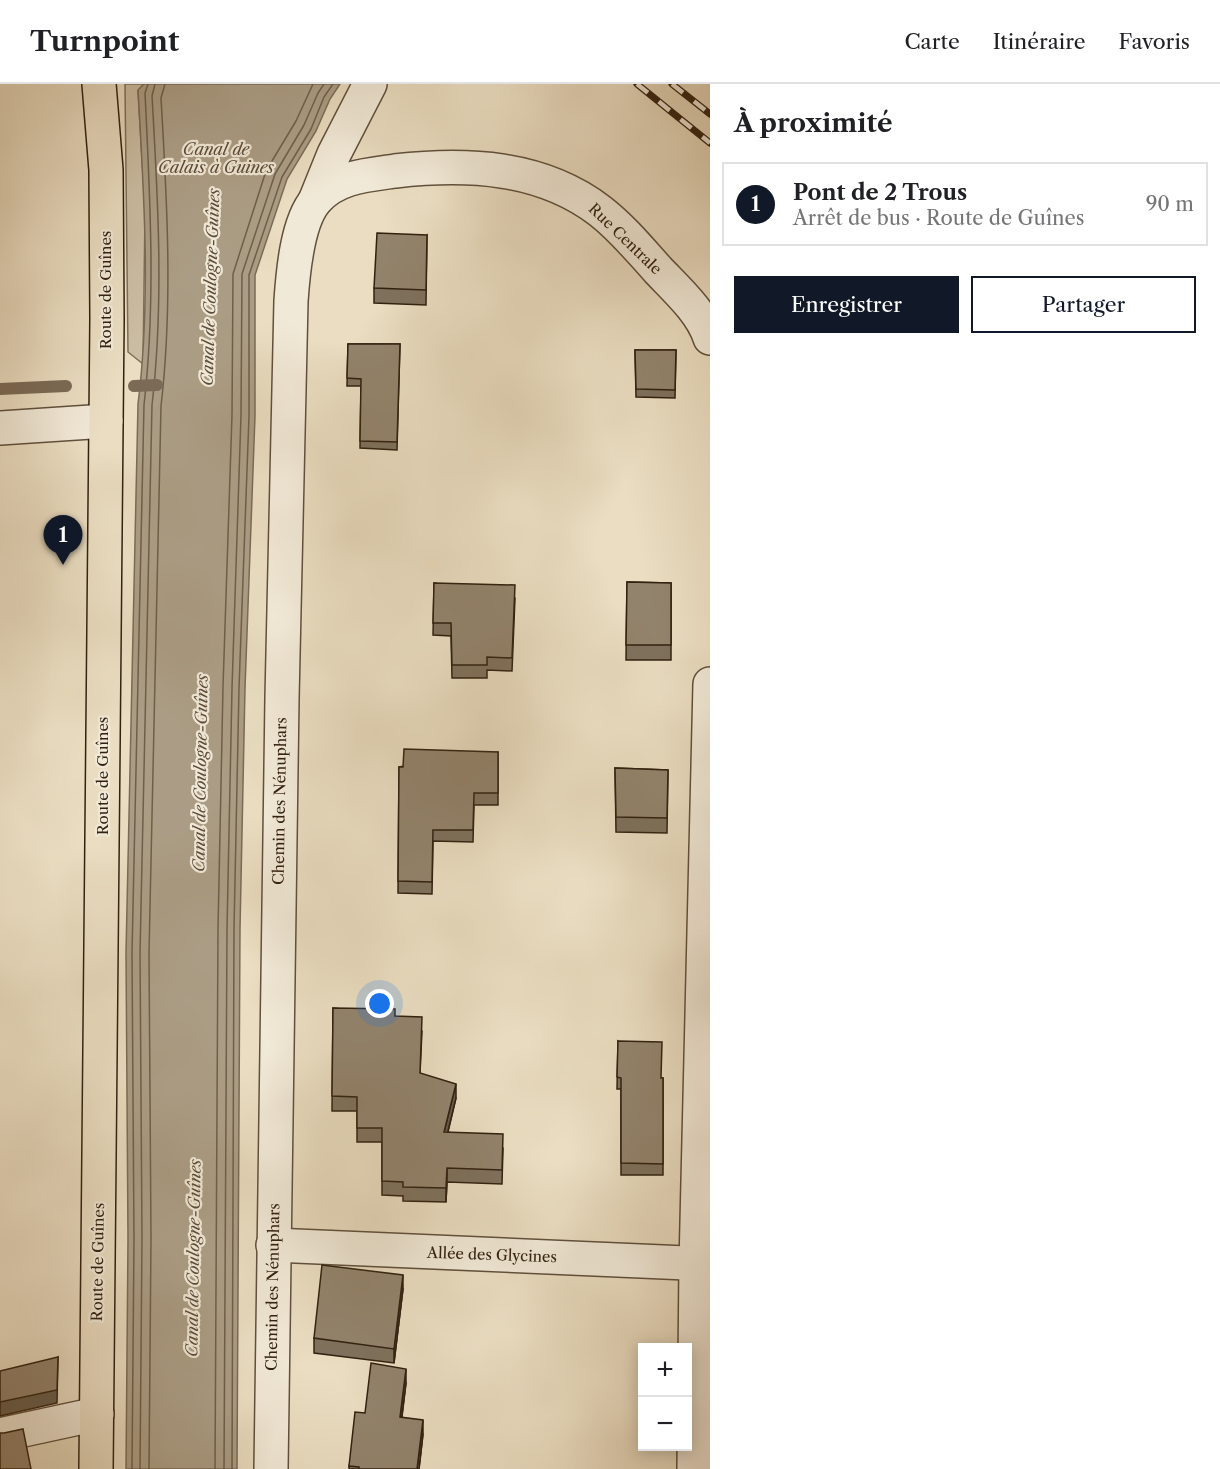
<!DOCTYPE html>
<html lang="fr">
<head>
<meta charset="utf-8">
<style>
	:root { --surface:#fff; --page:#f6f6f6; --text:#202124; --muted:#757577; --line:#e0e0e0; --accent:#111827 }
	body { margin:0; font-family:"Libre Caslon Text",serif; background:var(--page); color:var(--text) }
	.controls { position:absolute; right:18px; bottom:18px; display:grid; overflow:hidden; border-radius:0px; box-shadow:0 3px 15px #0003 }
	.controls button { width:54px; height:54px; display:grid; place-items:center; padding:0; border:0; border-bottom:2px solid var(--line); background:var(--surface); color:var(--text); font:30px sans-serif }
	.you { position:absolute; left:380px; top:920px; width:21px; height:21px; margin:-15px; border:4px solid #fff; border-radius:50%; background:#1a73e8; box-shadow:0 0 0 9px #1a73e833 }
	.badge { display:grid; place-items:center; width:39px; height:39px; border-radius:50%; background:var(--accent); color:#fff; font-size:20px; font-weight:700 }
	.pin { position:absolute; translate:-50% -50px; filter:drop-shadow(0 2px 3px #0008) }
	.pin::after { content:''; position:absolute; top:32px; width:21px; height:18px; background:inherit; clip-path:polygon(0 0,100% 0,50% 100%) }
	.list { margin:0; padding:0; list-style:none }
	h2 { display:flex; justify-content:space-between; align-items:center; height:78px; margin:0; padding:0 24px; font-size:26px }
	h2 small { font-size:20px; font-weight:400; color:var(--muted) }
	.list li { display:grid; grid-template-columns:39px 1fr auto; gap:18px; align-items:center; box-sizing:border-box; height:84px; margin:0 12px 12px; padding:0 12px; border:2px solid var(--line); border-radius:0px }
	.list b { display:block; font-size:22px; white-space:nowrap }
	.list p { margin:0; font-size:20px; white-space:nowrap; color:var(--muted) }
	.list em { font-size:20px; font-style:normal; color:var(--muted) }
	.actions { display:flex; gap:12px; padding:18px 24px }
	.actions a { flex:1; padding:14px 0; border:2px solid var(--accent); border-radius:0px; text-align:center; font-size:21px; color:var(--accent) }
	.actions .main { background:var(--accent); color:#fff }
	.map { position:relative; flex:none; width:710px; height:1385px; overflow:hidden }
	header { display:flex; align-items:center; gap:36px; box-sizing:border-box; height:84px; padding:0 30px; background:var(--surface); border-bottom:2px solid var(--line) }
	header strong { font-size:28px }
	nav { display:flex; gap:33px; margin-inline-start:auto; font-size:21px }
	main { display:flex }
	aside { flex:1; background:var(--surface) }
	.map>svg:first-child { display:block }
</style>
</head>
<body>
<header>
<strong>Turnpoint</strong>
<nav><a>Carte</a><a>Itinéraire</a><a>Favoris</a></nav>
</header>
<main>
<div class="map">
<svg width="710" height="1385" viewBox="0 0 710 1385">
	<rect width="100%" height="100%" fill="#eaddc1"/>
	<filter id="stains"><feTurbulence type="fractalNoise" baseFrequency=".00333" numOctaves="4"/><feColorMatrix values="0 0 0 0 .2 0 0 0 0 .09 0 0 0 0 .02 0 0 0 .5 -.17"/></filter>
	<radialGradient id="worn" r=".72"><stop offset=".6" stop-color="#630" stop-opacity="0"/><stop offset="1" stop-color="#630" stop-opacity=".3"/></radialGradient>
	<path fill="#cbbda3" stroke="#7e6f5a" stroke-width="1.5" d="M 125,0 L 144,0 L 138,7 L 145,127 L 143,280 L 128,268 Z"/>
	<path fill="#ab9d85" stroke="#7b6b56" stroke-width="1.5" d="M 144,0 L 340,0 L 330,15 L 316,47 L 287,95 L 255,191 L 255,332 L 245,604 L 240,845 L 237,1385 L 126,1385 L 128,1154 L 126,869 L 138,320 C 151,216 144,111 138,6 Z"/>
	<g fill="none" stroke-linecap="round" stroke-linejoin="round">
		<g stroke="#6e5f4a" stroke-width="1.5">
			<path d="M 132,1385 L 134,1154 L 132,869 L 144,321 C 156,217 150,113 145,9 L 148,0"/>
			<path d="M 140,1385 L 142,1154 L 140,869 L 152,321 C 164,219 158,115 152,12 L 155,0"/>
			<path d="M 149,1385 L 151,1154 L 149,869 L 161,322 C 173,220 167,116 161,14 L 165,0"/>
			<path d="M 215,1385 L 218,845 L 223,603 L 232,331 L 233,190 L 266,87 L 296,37 L 313,0"/>
			<path d="M 224,1385 L 227,845 L 232,604 L 241,331 L 242,190 L 275,90 L 304,41 L 318,9 L 324,0"/>
			<path d="M 232,1385 L 234,845 L 239,604 L 249,332 L 249,191 L 282,93 L 311,45 L 324,13 L 333,0"/>
		</g>
		<g stroke="#7b6b56" stroke-width="12">
			<path d="M 134,302 L 157,301"/>
			<path d="M 0,305 L 66,302"/>
		</g>
		<defs>
			<g id="minor">
				<path d="M 315,117 L 334,70 L 370,0"/>
				<path d="M 0,344 L 106,337"/>
				<path d="M 273,1161 L 710,1180"/>
				<path d="M 0,1351 L 97,1330"/>
				<path d="M 271,1385 L 282,614 L 291,217 C 293,188 297,138 316,116 C 336,93 366,91 395,87 C 467,79 541,82 600,127 C 622,144 640,166 658,186 C 676,205 702,228 710,254"/>
				<path d="M 694,1385 L 696,1180 L 710,600"/>
			</g>
			<path id="major" d="M 96,1385 L 107,235 L 106,86 L 99,0"/>
		</defs>
		<use href="#minor" stroke="#60503c" stroke-width="36"/>
		<use href="#major" stroke="#322110" stroke-width="36"/>
		<use href="#minor" stroke="#f1e9d7" stroke-width="33"/>
		<use href="#major" stroke="#eaddc1" stroke-width="33"/>
		<defs>
			<g id="rail">
				<path d="M 637,0 L 710,59"/>
				<path d="M 672,0 L 710,30"/>
			</g>
		</defs>
		<use href="#rail" stroke="#322110" stroke-width="7"/>
		<use href="#rail" stroke="#f1e9d7" stroke-width="4.5" stroke-dasharray="14" stroke-linecap="butt"/>
	</g>
	<g fill="#7e715d" stroke="#322110" stroke-width="1.5">
		<path d="M 427,151 L 426,221 L 374,219 L 374,204 Z"/>
		<path d="M 348,260 L 400,260 L 397,366 L 360,364 L 361,302 L 347,302 Z"/>
		<path d="M 635,266 L 676,266 L 675,314 L 636,313 Z"/>
		<path d="M 627,498 L 671,499 L 671,576 L 626,576 Z"/>
		<path d="M 434,499 L 515,514 L 512,587 L 487,586 L 487,594 L 452,594 L 451,552 L 433,551 Z"/>
		<path d="M 498,668 L 498,721 L 474,721 L 473,758 L 433,757 L 432,810 L 398,809 L 399,683 Z"/>
		<path d="M 615,684 L 668,686 L 667,749 L 616,748 Z"/>
		<path d="M 333,924 L 395,932 L 422,947 L 420,989 L 456,1014 L 448,1048 L 503,1064 L 502,1100 L 447,1098 L 446,1118 L 403,1117 L 403,1112 L 382,1111 L 382,1058 L 357,1058 L 357,1027 L 332,1027 Z"/>
		<path d="M 618,957 L 661,994 L 663,994 L 663,1091 L 621,1091 L 621,1005 L 617,1005 Z"/>
		<path d="M 403,1205 L 394,1279 L 314,1269 L 314,1254 Z"/>
		<path d="M 406,1299 L 402,1333 L 423,1350 L 419,1385 L 349,1385 L 349,1382 L 365,1329 Z"/>
	</g>
	<g fill="#665c4c" stroke="#322110" stroke-width="1.5">
		<path d="M 456,1000 L 456,1014 L 444,1063 L 444,1048 Z"/>
		<path d="M 447,1084 L 447,1098 L 446,1118 L 446,1104 Z"/>
		<path d="M 403,1191 L 403,1205 L 394,1279 L 394,1265 Z"/>
		<path d="M 58,1273 L 57,1319 L 0,1332 L 0,1318 Z"/>
		<path d="M 406,1285 L 406,1299 L 400,1347 L 400,1333 Z"/>
		<path d="M 423,1336 L 423,1350 L 419,1385 L 417,1385 Z"/>
	</g>
	<g fill="#92836c" stroke="#322110" stroke-width="1.5">
		<path d="M 377,149 L 427,151 L 426,206 L 374,204 Z"/>
		<path d="M 348,260 L 400,260 L 397,358 L 360,357 L 361,295 L 347,294 Z"/>
		<path d="M 635,266 L 676,266 L 675,306 L 636,305 Z"/>
		<path d="M 627,498 L 671,499 L 671,561 L 626,561 Z"/>
		<path d="M 434,499 L 515,501 L 512,574 L 487,573 L 487,581 L 452,581 L 451,539 L 433,539 Z"/>
		<path d="M 404,665 L 498,668 L 498,709 L 474,709 L 473,746 L 433,746 L 432,798 L 398,797 L 399,683 L 403,683 Z"/>
		<path d="M 615,684 L 668,686 L 667,734 L 616,733 Z"/>
		<path d="M 333,924 L 395,925 L 395,932 L 422,933 L 420,989 L 456,1000 L 444,1048 L 503,1050 L 502,1086 L 447,1084 L 446,1104 L 403,1103 L 403,1098 L 382,1097 L 382,1044 L 357,1044 L 357,1013 L 332,1012 Z"/>
		<path d="M 618,957 L 662,958 L 661,994 L 663,994 L 663,1080 L 621,1079 L 621,994 L 617,993 Z"/>
		<path d="M 322,1181 L 403,1191 L 394,1265 L 314,1254 Z"/>
		<path d="M 58,1273 L 57,1306 L 0,1318 L 0,1287 Z"/>
		<path d="M 371,1279 L 406,1285 L 400,1333 L 423,1336 L 417,1385 L 359,1385 L 359,1383 L 349,1382 L 355,1328 L 365,1329 Z"/>
		<path d="M 23,1345 L 31,1385 L 0,1385 L 0,1349 L 4,1349 Z"/>
	</g>
	<g text-anchor="middle" stroke-width="4.5" stroke-linejoin="round" paint-order="stroke">
		<g font-size="15" fill="#322110" stroke="#f1e9d7">
			<text transform="translate(625 155) rotate(44)" y="5">Rue Centrale</text>
			<text transform="translate(106 206) rotate(-90)" y="5">Route de Guînes</text>
			<text transform="translate(103 692) rotate(-90)" y="5">Route de Guînes</text>
			<text transform="translate(280 717) rotate(-89)" y="5">Chemin des Nénuphars</text>
			<text transform="translate(492 1171) rotate(2)" y="5">Allée des Glycines</text>
			<text transform="translate(98 1178) rotate(-89)" y="5">Route de Guînes</text>
			<text transform="translate(273 1203) rotate(-89)" y="5">Chemin des Nénuphars</text>
		</g>
		<g font-size="16" font-style="italic" fill="#5c4c39" stroke="#f1e9d7">
			<text x="216" y="71">Canal de<tspan x="216" dy="18">Calais à Guines</tspan></text>
			<text transform="translate(210 203) rotate(-88)" y="6">Canal de Coulogne-Guînes</text>
			<text transform="translate(200 689) rotate(-89)" y="6">Canal de Coulogne-Guînes</text>
			<text transform="translate(193 1174) rotate(-89)" y="6">Canal de Coulogne-Guînes</text>
		</g>
	</g>
	<rect width="100%" height="100%" filter="url(#stains)"/>
	<rect width="100%" height="100%" fill="url(#worn)"/>
</svg>
<div class="controls">
<button>+</button>
<button>−</button>
</div>
<div class="you"></div>
<div class="pin badge" style="left:63px;top:481px">1</div>
</div>
<aside>
<h2>À proximité<small></small></h2>
<ul class="list">
<li><span class="badge">1</span><div><b>Pont de 2 Trous</b><p>Arrêt de bus · Route de Guînes</p></div><em>90 m</em></li>
</ul>
<div class="actions"><a class="main">Enregistrer</a><a>Partager</a></div>
</aside>
</main>
</body>
</html>
